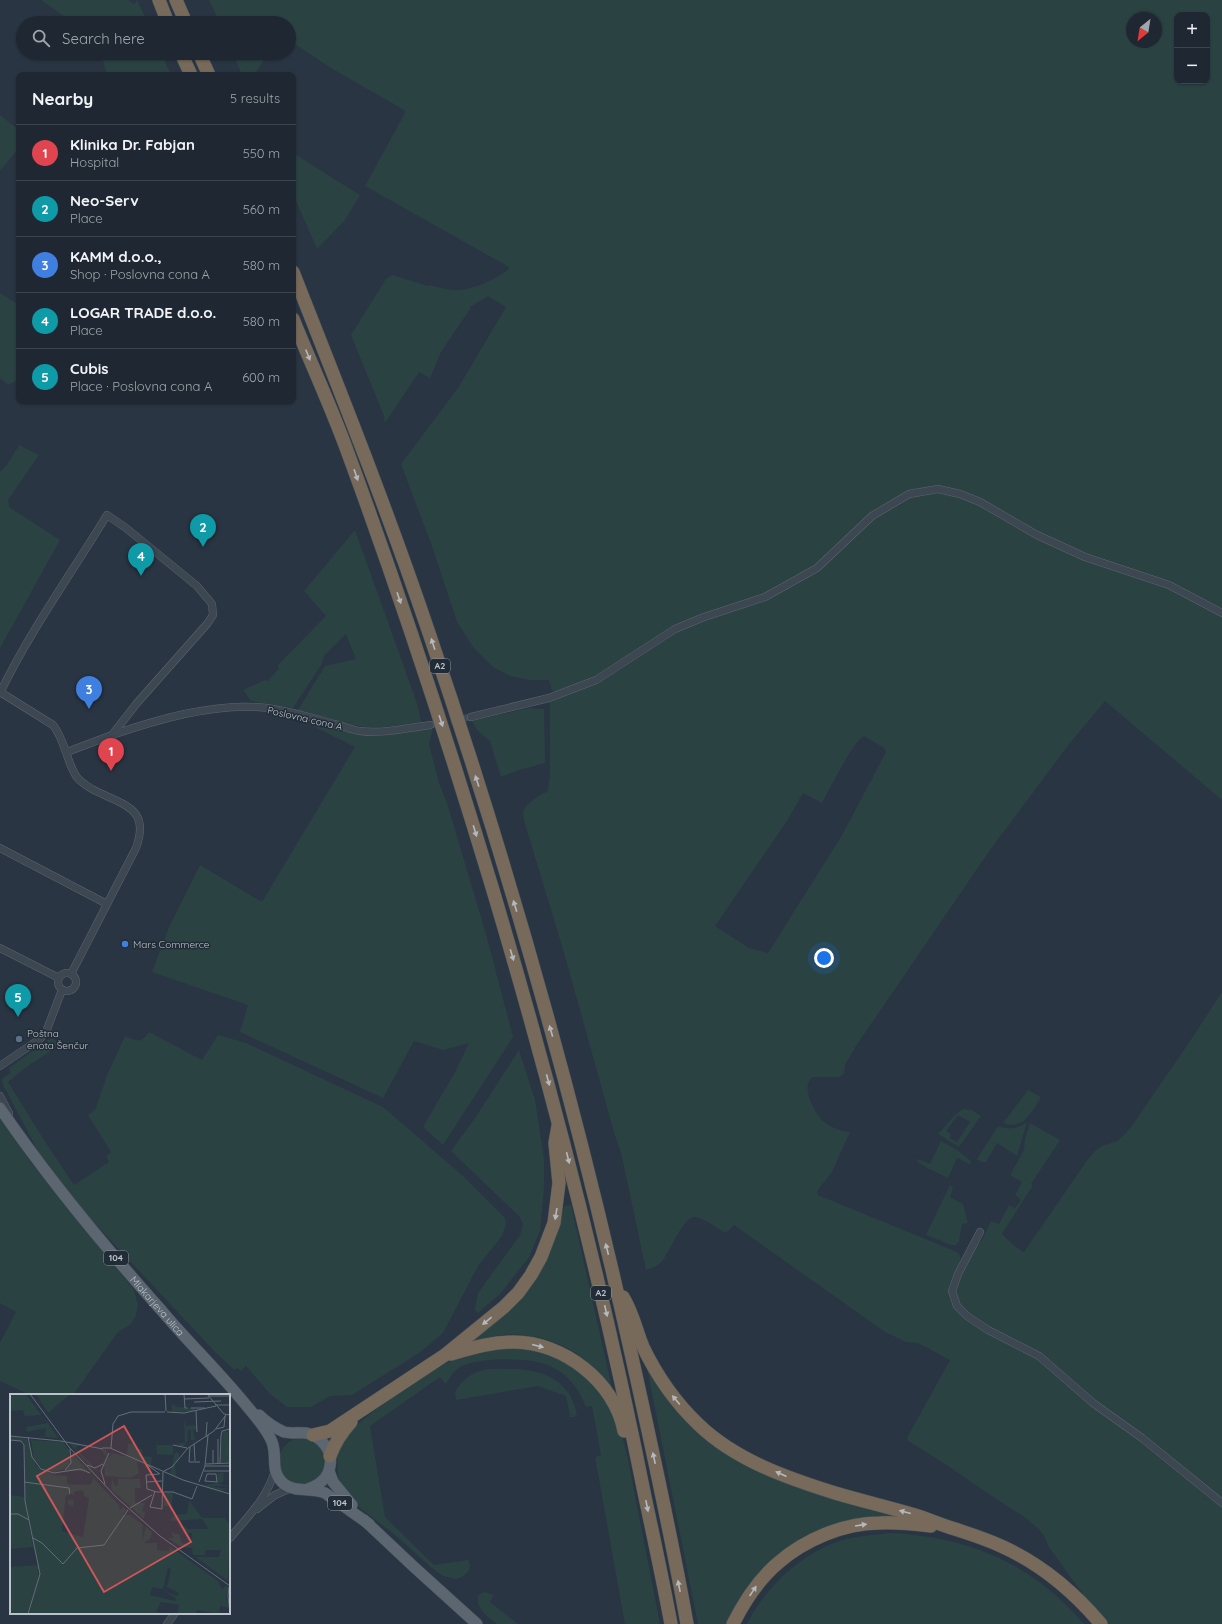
<!DOCTYPE html>
<html lang="en">
<head>
<meta charset="utf-8">
<style>
	:root { --surface:#1f2832; --page:#2c343e; --text:#f1f3f6; --muted:#a1a6ac; --line:#3c444d; --accent:#97c2f3 }
	body { margin:0; font-family:Quicksand,sans-serif; background:var(--page); color:var(--text) }
	.controls { position:absolute; right:12px; top:12px; display:grid; overflow:hidden; border-radius:8px; box-shadow:0 1px 3px #0004 }
	.controls button { width:36px; height:36px; display:grid; place-items:center; padding:0; border:0; border-bottom:1px solid var(--line); background:var(--surface); color:var(--text); font:20px sans-serif }
	.compass { position:absolute; left:1126px; top:12px; width:36px; height:36px; border-radius:50%; background:var(--surface); box-shadow:0 1px 3px #0004; rotate:210deg }
	.you { position:absolute; left:824px; top:958px; width:14px; height:14px; margin:-10px; border:3px solid #fff; border-radius:50%; background:#1a73e8; box-shadow:0 0 0 6px #1a73e833 }
	.badge { display:grid; place-items:center; width:26px; height:26px; border-radius:50%; background:var(--accent); color:#fff; font-size:13px; font-weight:700 }
	.pin { position:absolute; translate:-50% -33px; filter:drop-shadow(0 1px 2px #0008) }
	.pin::after { content:''; position:absolute; top:21px; width:14px; height:12px; background:inherit; clip-path:polygon(0 0,100% 0,50% 100%) }
	.list { margin:0; padding:0; list-style:none }
	h2 { display:flex; justify-content:space-between; align-items:center; height:52px; margin:0; padding:0 16px; font-size:17px }
	h2 small { font-size:13px; font-weight:400; color:var(--muted) }
	.list li { display:grid; grid-template-columns:26px 1fr auto; gap:12px; align-items:center; box-sizing:border-box; height:56px; padding:0 16px; border-top:1px solid var(--line) }
	.list b { display:block; font-size:15px; white-space:nowrap }
	.list p { margin:0; font-size:13px; white-space:nowrap; color:var(--muted) }
	.list em { font-size:13px; font-style:normal; color:var(--muted) }
	.icon { flex:none; width:22px; height:22px; fill:none; stroke:currentColor; stroke-width:2; stroke-linecap:round; stroke-linejoin:round }
	.map { position:relative; flex:none; width:1222px; height:1624px; overflow:hidden }
	.search { position:absolute; background:var(--surface); box-shadow:0 1px 3px #0004; left:16px; top:16px; width:280px; height:44px; display:flex; align-items:center; gap:10px; box-sizing:border-box; padding:0 14px; border-radius:22px; color:var(--muted); font-size:15px }
	.panel { position:absolute; background:var(--surface); box-shadow:0 1px 3px #0004; left:16px; top:72px; width:280px; height:332px; border-radius:8px }
	.map>svg:first-child { display:block }
</style>
</head>
<body>
<div class="map">
<svg width="1222" height="1624" viewBox="0 0 1222 1624">
	<rect width="100%" height="100%" fill="#293542"/>
	<g fill="#2b4243" fill-rule="evenodd">
		<path d="M 41,0 L 129,0 L 134,4 L 137,0 L 148,23 L 74,23 Z"/>
		<path d="M 209,0 L 1222,0 L 1222,800 L 1105,701 L 1070,743 L 990,850 L 856,1046 L 845,1065 L 844,1074 L 839,1077 L 813,1077 C 800,1085 814,1111 821,1119 C 827,1126 842,1132 850,1132 L 832,1172 L 817,1191 L 818,1195 L 957,1252 L 960,1255 C 961,1260 959,1266 958,1272 L 963,1274 L 971,1252 L 982,1240 L 991,1221 L 999,1224 L 1009,1205 L 1015,1208 L 1021,1200 L 1015,1195 L 1022,1182 L 1010,1175 L 1024,1150 L 1025,1139 L 1030,1123 L 1060,1140 L 1031,1184 L 1033,1185 L 1002,1234 L 1013,1245 L 1024,1252 L 1088,1159 L 1095,1151 L 1102,1146 L 1118,1141 L 1131,1127 L 1186,1047 L 1222,992 L 1222,1624 L 1109,1624 L 1085,1597 L 1048,1546 C 1047,1541 1045,1537 1042,1533 C 1030,1519 1013,1510 998,1500 C 968,1480 939,1459 908,1441 L 907,1438 L 950,1360 L 918,1343 L 906,1342 L 885,1332 L 734,1225 L 726,1233 C 716,1228 706,1219 695,1217 C 684,1215 669,1253 662,1261 C 658,1266 652,1268 646,1270 L 622,1157 L 614,1132 L 562,946 L 525,824 C 524,821 523,816 523,813 C 525,803 540,795 548,791 L 550,776 L 550,701 L 570,694 L 571,687 L 555,692 L 552,691 L 549,680 L 530,680 L 510,676 L 493,667 L 473,647 L 457,622 L 433,549 L 401,464 L 458,388 L 506,307 L 488,296 L 470,307 L 470,309 L 441,352 L 430,378 L 419,372 L 385,423 L 384,416 L 351,335 L 386,279 L 392,275 L 428,286 L 430,285 C 437,287 444,289 451,290 C 469,292 495,280 509,269 L 509,267 L 365,186 L 405,113 L 404,110 L 331,68 L 289,40 L 289,23 L 220,23 ZM 1177,15 L 1207,15 L 1207,81 L 1177,81 ZM 1132,18 L 1156,18 L 1156,42 L 1132,42 ZM 864,736 L 884,748 L 886,752 L 841,837 L 768,953 L 749,948 L 715,926 L 787,821 L 803,793 L 822,803 C 829,790 854,740 864,736 Z"/>
		<path d="M 101,53 L 161,53 L 171,75 L 107,75 Z"/>
		<path d="M 233,53 L 269,53 L 254,75 L 242,75 Z"/>
		<path d="M 0,115 L 19,130 L 19,148 L 0,171 Z"/>
		<path d="M 293,153 L 360,195 L 345,220 L 317,249 L 293,194 Z"/>
		<path d="M 0,293 L 19,305 L 19,379 L 8,385 L 0,378 Z"/>
		<path d="M 19,445 L 39,455 L 8,500 L 9,507 L 60,540 L 0,648 L 0,472 L 7,465 Z"/>
		<path d="M 355,530 L 418,706 L 421,722 C 404,724 385,729 368,727 C 344,725 321,715 298,710 L 325,666 L 356,659 L 346,634 L 324,656 L 321,665 L 293,708 L 251,701 L 243,690 L 265,680 L 268,681 L 279,668 L 277,666 L 326,616 L 304,591 Z"/>
		<path d="M 529,708 L 544,709 L 545,763 L 519,770 L 501,777 L 490,741 L 477,730 L 472,721 Z"/>
		<path d="M 312,722 L 364,735 L 384,735 L 430,728 L 433,729 L 429,744 L 439,783 L 447,803 L 486,934 L 513,1037 L 443,1145 L 423,1127 L 455,1072 L 469,1043 L 443,1050 L 414,1041 L 383,1098 L 240,1032 L 248,1005 L 152,972 L 169,927 L 200,865 L 262,902 L 355,747 L 311,725 Z"/>
		<path d="M 149,1032 L 202,1060 L 218,1035 L 246,1043 L 383,1107 L 462,1175 L 505,1218 L 506,1224 L 502,1236 L 478,1266 L 443,1333 L 419,1353 L 352,1395 L 330,1396 L 311,1407 L 287,1407 L 270,1394 L 246,1366 L 241,1371 L 237,1368 L 234,1370 L 215,1352 L 86,1214 L 38,1151 L 3,1085 L 2,1079 L 10,1073 L 9,1068 L 51,1038 L 55,1040 L 58,1046 L 25,1068 L 8,1082 L 46,1143 L 74,1185 L 109,1162 L 106,1156 L 111,1152 L 88,1115 L 95,1110 L 108,1073 L 125,1036 C 136,1041 141,1044 149,1032 Z"/>
		<path d="M 519,1050 L 535,1100 L 544,1159 L 544,1187 L 540,1231 L 529,1257 L 500,1294 L 478,1313 L 475,1310 L 475,1307 L 478,1293 L 520,1235 L 523,1224 L 519,1216 L 451,1151 L 475,1118 Z"/>
		<path d="M 1028,1090 L 1041,1097 C 1032,1112 1023,1131 1003,1123 Z"/>
		<path d="M 963,1109 L 972,1110 L 981,1116 L 959,1147 L 938,1134 L 956,1114 ZM 958,1115 L 970,1122 L 957,1142 L 950,1138 L 951,1134 L 946,1131 Z"/>
		<path d="M 0,1118 L 33,1165 L 134,1290 L 138,1305 L 136,1315 L 131,1324 L 118,1332 L 73,1395 L 30,1395 L 0,1381 L 0,1343 L 16,1312 L 0,1303 Z"/>
		<path d="M 1027,1122 L 1017,1156 L 997,1143 L 986,1162 L 981,1162 L 977,1159 L 998,1126 C 1009,1130 1018,1129 1027,1122 Z"/>
		<path d="M 941,1141 L 957,1150 L 971,1161 L 970,1164 L 957,1158 L 948,1178 L 927,1168 L 917,1161 L 918,1159 L 930,1164 Z"/>
		<path d="M 950,1185 L 953,1188 L 950,1197 L 963,1204 L 968,1223 L 962,1224 L 959,1241 L 956,1245 L 951,1245 L 926,1235 Z"/>
		<path d="M 571,1205 L 612,1388 C 603,1378 594,1367 584,1359 C 562,1341 530,1332 502,1335 C 492,1336 482,1340 472,1342 L 534,1280 L 543,1267 L 556,1238 L 564,1206 Z"/>
		<path d="M 523,1346 L 558,1356 L 592,1380 L 618,1419 L 628,1459 L 660,1624 L 625,1624 L 595,1457 L 601,1455 L 592,1406 L 586,1407 C 579,1389 568,1374 550,1366 C 532,1357 481,1357 462,1366 C 455,1369 450,1377 446,1384 L 440,1377 L 370,1426 L 385,1517 L 434,1565 L 469,1560 L 470,1567 L 468,1572 L 462,1577 L 456,1579 L 443,1576 L 432,1568 L 395,1535 L 361,1509 L 338,1480 L 337,1450 C 345,1425 431,1369 457,1358 C 477,1350 501,1349 523,1346 Z"/>
		<path d="M 647,1368 L 714,1441 L 894,1516 L 826,1529 L 732,1613 L 726,1624 L 698,1624 Z"/>
		<path d="M 490,1369 C 527,1368 567,1369 577,1414 L 574,1417 L 570,1417 L 566,1396 L 538,1386 L 456,1400 L 455,1392 C 463,1378 475,1370 490,1369 Z"/>
		<circle cx="302" cy="1461" r="23"/>
		<path d="M 890,1533 C 970,1537 1031,1563 1084,1624 L 747,1624 C 764,1589 801,1554 839,1541 C 855,1536 873,1535 890,1533 Z"/>
		<path d="M 485,1592 L 494,1595 L 490,1602 L 518,1624 L 497,1624 C 487,1616 476,1610 478,1596 L 481,1593 Z"/>
	</g>
	<g fill="none" stroke-linecap="round" stroke-linejoin="round">
		<path stroke="#3f4a57" stroke-width="7" stroke-dasharray="7 3.5" stroke-linecap="butt" d="M 430,725 L 471,717"/>
		<defs>
			<g id="street">
				<path d="M 0,692 L 53,725 C 65,740 66,760 76,776 C 80,782 86,785 92,789 C 122,805 151,807 136,848 L 71,974"/>
				<path d="M 0,693 C 30,631 71,574 107,515 L 126,528 L 197,586 L 212,604 L 213,615 L 207,624 L 137,703 L 112,735 L 67,752"/>
				<path d="M 471,717 L 549,698 L 596,680 L 675,629 L 704,617 L 765,597 L 817,568 L 872,516 L 909,494 L 938,489 L 960,494 L 980,502 L 1037,535 L 1085,557 L 1169,585 L 1222,613"/>
				<path d="M 112,735 C 156,720 210,704 257,707 C 283,709 309,717 334,724 C 343,726 352,730 360,731 C 382,734 408,728 430,725"/>
				<path d="M 0,848 L 107,904"/>
				<path d="M 0,948 L 59,978"/>
				<circle cx="67" cy="982" r="9"/>
				<path d="M 0,1066 L 40,1039 L 46,1032 L 62,990"/>
				<path d="M 0,1096 L 9,1113"/>
				<path d="M 980,1232 L 958,1274 L 952,1291 L 957,1306 L 967,1316 L 988,1330 L 1039,1356 L 1093,1403 L 1142,1438 L 1222,1503"/>
				<path d="M 257,1509 L 275,1495 L 291,1488"/>
				<path d="M 229,1539 C 247,1518 268,1497 275,1470"/>
				<path d="M 167,1624 L 175,1613"/>
			</g>
			<g id="primary">
				<path id="s1" d="M 0,1108 C 49,1180 104,1246 162,1311 C 189,1343 220,1373 246,1405 C 255,1416 267,1429 272,1442 C 278,1457 269,1471 284,1484 C 296,1493 311,1487 325,1493 L 369,1524"/>
				<path d="M 259,1415 C 266,1422 275,1428 284,1432 C 292,1434 298,1432 306,1433 C 321,1436 333,1450 330,1466 C 328,1479 319,1485 308,1489"/>
				<path d="M 329,1471 L 333,1482 L 352,1505"/>
				<path d="M 364,1520 L 414,1567 L 477,1624"/>
			</g>
			<g id="highway">
				<path d="M 159,0 L 168,23"/>
				<path d="M 176,0 L 186,23"/>
				<path d="M 181,53 L 191,75"/>
				<path d="M 199,53 L 209,75"/>
				<path d="M 293,272 C 340,391 387,509 428,630 C 509,867 577,1109 631,1353 C 651,1443 671,1533 687,1624"/>
				<path d="M 293,319 C 310,361 329,402 345,445 C 399,591 447,738 492,887 C 552,1088 604,1291 645,1497 C 654,1539 663,1581 671,1624"/>
				<path d="M 623,1297 C 633,1313 636,1330 643,1347 C 657,1376 675,1402 698,1424 C 735,1460 787,1478 835,1493 C 862,1501 888,1507 915,1515 C 928,1519 941,1525 955,1529 C 970,1534 986,1539 1001,1546 C 1039,1563 1074,1592 1101,1624"/>
				<path d="M 451,1354 C 472,1348 492,1342 514,1342 C 563,1342 615,1382 624,1431"/>
				<path d="M 313,1435 L 330,1431 L 445,1355 L 504,1307 L 518,1293 L 531,1275 L 541,1257 L 554,1223 L 559,1183 L 555,1143 L 558,1126"/>
				<path d="M 330,1456 C 335,1442 341,1433 351,1422"/>
				<path d="M 733,1624 C 744,1602 759,1579 778,1563 C 804,1540 844,1523 879,1523 C 897,1522 914,1524 931,1526"/>
			</g>
		</defs>
		<use href="#street" stroke="#5b656f" stroke-width="8"/>
		<use href="#primary" stroke="#46505b" stroke-width="12"/>
		<use href="#highway" stroke="#47525c" stroke-width="14"/>
		<use href="#street" stroke="#3d4752" stroke-width="7"/>
		<use href="#primary" stroke="#5b6671" stroke-width="11"/>
		<use href="#highway" stroke="#776a5a" stroke-width="13"/>
	</g>
	<defs><path id="oneway-solid" d="M-6-.8H1V-3.2L6.5 0L1 3.2V.8H-6Z"/></defs>
	<g fill="#b3b9c1">
		<use href="#oneway-solid" transform="translate(308 355) rotate(68)"/>
		<use href="#oneway-solid" transform="translate(356 475) rotate(71)"/>
		<use href="#oneway-solid" transform="translate(399 598) rotate(71)"/>
		<use href="#oneway-solid" transform="translate(433 644) rotate(-108)"/>
		<use href="#oneway-solid" transform="translate(441 721) rotate(72)"/>
		<use href="#oneway-solid" transform="translate(477 781) rotate(-108)"/>
		<use href="#oneway-solid" transform="translate(475 831) rotate(73)"/>
		<use href="#oneway-solid" transform="translate(515 906) rotate(-107)"/>
		<use href="#oneway-solid" transform="translate(512 955) rotate(73)"/>
		<use href="#oneway-solid" transform="translate(551 1031) rotate(-106)"/>
		<use href="#oneway-solid" transform="translate(548 1080) rotate(75)"/>
		<use href="#oneway-solid" transform="translate(568 1158) rotate(76)"/>
		<use href="#oneway-solid" transform="translate(556 1214) rotate(99)"/>
		<use href="#oneway-solid" transform="translate(607 1249) rotate(-104)"/>
		<use href="#oneway-solid" transform="translate(606 1311) rotate(77)"/>
		<use href="#oneway-solid" transform="translate(487 1321) rotate(141)"/>
		<use href="#oneway-solid" transform="translate(538 1346) rotate(14)"/>
		<use href="#oneway-solid" transform="translate(676 1400) rotate(-130)"/>
		<use href="#oneway-solid" transform="translate(654 1458) rotate(-102)"/>
		<use href="#oneway-solid" transform="translate(781 1474) rotate(-156)"/>
		<use href="#oneway-solid" transform="translate(647 1506) rotate(79)"/>
		<use href="#oneway-solid" transform="translate(905 1512) rotate(-165)"/>
		<use href="#oneway-solid" transform="translate(861 1525) rotate(-9)"/>
		<use href="#oneway-solid" transform="translate(679 1586) rotate(-101)"/>
		<use href="#oneway-solid" transform="translate(753 1591) rotate(-56)"/>
	</g>
	<circle fill="#3f7fe0" stroke="#212c37" stroke-width="1.5" cx="125" cy="944" r="4"/>
	<circle fill="#5c6f8a" stroke="#212c37" stroke-width="1.5" cx="19" cy="1039" r="4"/>
	<g text-anchor="middle" stroke-width="3" stroke-linejoin="round" paint-order="stroke">
		<g fill="#212c37" stroke="#8c959f" stroke-width="1">
			<rect x="430" y="659" width="20" height="14" rx="3"/>
			<rect x="104" y="1251" width="24" height="14" rx="3"/>
			<rect x="591" y="1286" width="20" height="14" rx="3"/>
			<rect x="328" y="1496" width="24" height="14" rx="3"/>
		</g>
		<g font-size="9" font-weight="bold" fill="#bac2cc">
			<text x="440" y="669">A2</text>
			<text x="116" y="1261">104</text>
			<text x="601" y="1296">A2</text>
			<text x="340" y="1506">104</text>
		</g>
		<g font-size="10" fill="#bac2cc" stroke="#212c37">
			<text transform="translate(305 718) rotate(13)" y="4">Poslovna cona A</text>
			<text dy="4" stroke="none"><textPath href="#s1" startOffset="253">Mlakarjeva ulica</textPath></text>
		</g>
		<g font-size="10" fill="#bac2cc" stroke="#212c37" text-anchor="start">
			<text x="133" y="948">Mars Commerce</text>
			<text x="27" y="1037">Poštna<tspan x="27" dy="12">enota Šenčur</tspan></text>
		</g>
	</g>
	<g transform="translate(10 1394)">
		<rect width="220" height="220" fill="#293542"/>
		<path d="M 0,0 L 16,0 L 31,21 L 15,22 L 13,16 L 0,17 ZM 26,0 L 32,1 L 60,0 L 38,19 ZM 165,10 L 165,13 L 184,14 L 185,17 L 162,18 L 162,11 ZM 174,26 L 176,32 L 187,31 L 187,36 L 183,36 L 185,46 L 181,46 L 181,36 L 178,36 L 177,49 L 176,47 L 176,49 L 174,52 L 169,52 L 169,49 L 175,49 ZM 38,29 L 48,44 L 27,42 L 35,42 L 36,34 L 17,38 L 16,33 ZM 213,37 L 218,38 L 220,68 L 210,68 ZM 0,42 L 17,45 L 26,72 L 44,81 L 57,82 L 57,90 L 78,91 L 82,89 L 83,84 L 109,111 L 110,116 L 113,113 L 117,116 L 112,121 L 120,121 L 133,131 L 132,147 L 136,133 L 142,138 L 141,144 L 134,149 L 147,149 L 147,156 L 159,157 L 159,152 L 208,187 L 212,195 L 216,192 L 219,193 L 216,203 L 219,214 L 210,212 L 209,220 L 187,216 L 186,220 L 167,220 L 169,211 L 151,208 L 146,218 L 160,220 L 19,220 L 30,181 L 15,107 L 15,52 L 13,48 L 0,45 ZM 73,96 L 74,102 L 79,104 L 73,143 L 52,137 L 56,101 L 59,101 L 58,110 L 63,112 L 64,105 L 61,107 L 59,104 L 60,98 L 64,102 L 64,98 ZM 158,174 L 161,175 L 157,193 L 169,199 L 167,202 L 154,197 L 166,204 L 153,199 L 166,204 L 165,207 L 140,201 L 142,193 L 153,195 ZM 21,46 L 53,48 L 59,56 L 59,70 L 54,75 L 45,78 L 33,75 L 24,65 ZM 58,48 L 81,53 L 68,52 L 65,54 L 84,73 L 91,71 L 96,62 L 91,56 L 83,54 L 96,56 L 97,61 L 91,72 L 82,74 ZM 145,48 L 147,48 L 147,51 L 163,51 L 163,61 L 147,60 L 146,48 L 125,50 L 126,55 L 132,55 L 133,62 L 142,63 L 141,71 L 117,61 L 118,50 ZM 62,58 L 78,77 L 55,77 L 62,64 ZM 165,58 L 169,59 L 169,64 L 165,69 L 166,82 L 160,80 ZM 102,59 L 123,64 L 136,71 L 136,72 L 134,76 L 135,71 L 127,67 L 129,79 L 120,84 L 95,82 L 94,71 ZM 208,79 L 214,79 L 213,88 L 208,90 L 220,92 L 198,92 L 220,95 L 209,97 L 191,92 L 207,89 ZM 102,84 L 105,92 L 108,91 L 108,85 L 130,85 L 131,94 L 125,94 L 125,109 L 135,109 L 132,117 L 135,118 L 134,125 L 101,95 ZM 154,99 L 163,99 L 161,117 L 159,112 L 154,112 ZM 0,101 L 14,103 L 23,153 L 1,155 L 0,160 ZM 179,106 L 192,124 L 214,124 L 220,130 L 218,187 L 186,163 L 209,163 L 211,156 L 196,156 L 195,161 L 183,161 L 182,154 L 171,153 L 158,144 L 164,144 L 162,141 L 162,138 L 164,138 L 163,140 L 169,140 L 172,149 L 181,150 L 182,139 L 173,139 L 174,132 L 178,135 L 199,135 L 192,125 L 160,127 L 164,121 L 177,120 ZM 28,171 L 29,186 L 18,220 L 0,220 L 0,173 Z" fill="#2b4243" fill-rule="evenodd"/>
		<path fill="none" stroke="#636d79" stroke-width="1" d="M 20,0 L 59,53 L 106,103 L 150,142 L 220,192M 155,0 L 156,17M 174,0 L 175,14 L 177,14M 197,0 L 214,20 L 220,21M 198,2 L 220,2M 174,5 L 199,4M 184,8 L 211,7M 205,11 L 220,11M 181,14 L 195,14M 186,17 L 187,38M 157,18 L 174,19 L 206,12M 206,35 L 214,33 L 215,22M 0,42 L 51,47 L 93,55M 18,43 L 22,63 L 31,75 L 44,79 L 70,75 L 80,79M 196,43 L 197,28M 0,46 L 11,47 L 14,51 L 15,107 L 30,180 L 18,220M 184,50 L 185,67M 163,51 L 177,54M 180,53 L 179,68 L 190,68M 92,54 L 100,54 L 173,86 L 220,100M 101,54 L 103,30 L 108,22 L 121,18 L 155,18M 203,69 L 203,56M 208,69 L 208,45M 210,69 L 211,42 L 212,37 L 220,35M 136,70 L 150,80M 196,70 L 220,69M 77,71 L 85,74 L 93,70M 195,72 L 220,72M 55,76 L 61,69 L 60,55M 154,77 L 162,73 L 178,54 L 204,37 L 216,21M 194,77 L 220,77M 136,81 L 137,95 L 147,98 L 163,98 L 182,105 L 187,92M 136,81 L 149,80M 195,87 L 197,80 L 206,80 L 207,88M 195,87 L 207,88M 14,88 L 59,94 L 60,100M 136,88 L 152,87M 189,88 L 195,72 L 198,41M 95,90 L 91,77 L 99,59M 145,97 L 140,113 L 152,115 L 153,78M 120,114 L 142,101M 0,120 L 8,120 L 19,126M 23,144 L 32,149 L 53,170 L 67,154 L 94,151 L 118,116M 219,193 L 218,202 L 220,219"/>
		<path fill="#ce5659" fill-opacity="0.15" stroke="#ce5659" stroke-width="2" d="M 114,32 L 181,148 L 94,198 L 27,82 Z"/>
		<rect width="220" height="220" fill="none" stroke="#bac2cc" stroke-width="2"/>
	</g>
</svg>
<div class="controls">
<button>+</button>
<button>−</button>
</div>
<svg class="compass" viewBox="-18 -18 36 36"><path d="M0-13l5 13h-10z" fill="#e53935"/><path d="M0 13l5-13h-10z" fill="#a1a6ac"/></svg>
<div class="you"></div>
<div class="pin badge" style="left:111px;top:771px;background:#e0444e">1</div>
<div class="pin badge" style="left:203px;top:547px;background:#0f9aa8">2</div>
<div class="pin badge" style="left:89px;top:709px;background:#3f7fe0">3</div>
<div class="pin badge" style="left:141px;top:576px;background:#0f9aa8">4</div>
<div class="pin badge" style="left:18px;top:1017px;background:#0f9aa8">5</div>
<div class="search"><svg class="icon" aria-label="search" viewBox="0 0 24 24"><circle cx="10" cy="10" r="6"/><path d="M15 15l6 6"/></svg>Search here</div>
<section class="panel">
<h2>Nearby<small>5 results</small></h2>
<ul class="list">
<li><span class="badge" style="background:#e0444e">1</span><div><b>Klinika Dr. Fabjan</b><p>Hospital</p></div><em>550 m</em></li>
<li><span class="badge" style="background:#0f9aa8">2</span><div><b>Neo-Serv</b><p>Place</p></div><em>560 m</em></li>
<li><span class="badge" style="background:#3f7fe0">3</span><div><b>KAMM d.o.o.,</b><p>Shop · Poslovna cona A</p></div><em>580 m</em></li>
<li><span class="badge" style="background:#0f9aa8">4</span><div><b>LOGAR TRADE d.o.o.</b><p>Place</p></div><em>580 m</em></li>
<li><span class="badge" style="background:#0f9aa8">5</span><div><b>Cubis</b><p>Place · Poslovna cona A</p></div><em>600 m</em></li>
</ul>
</section>
</div>
</body>
</html>
